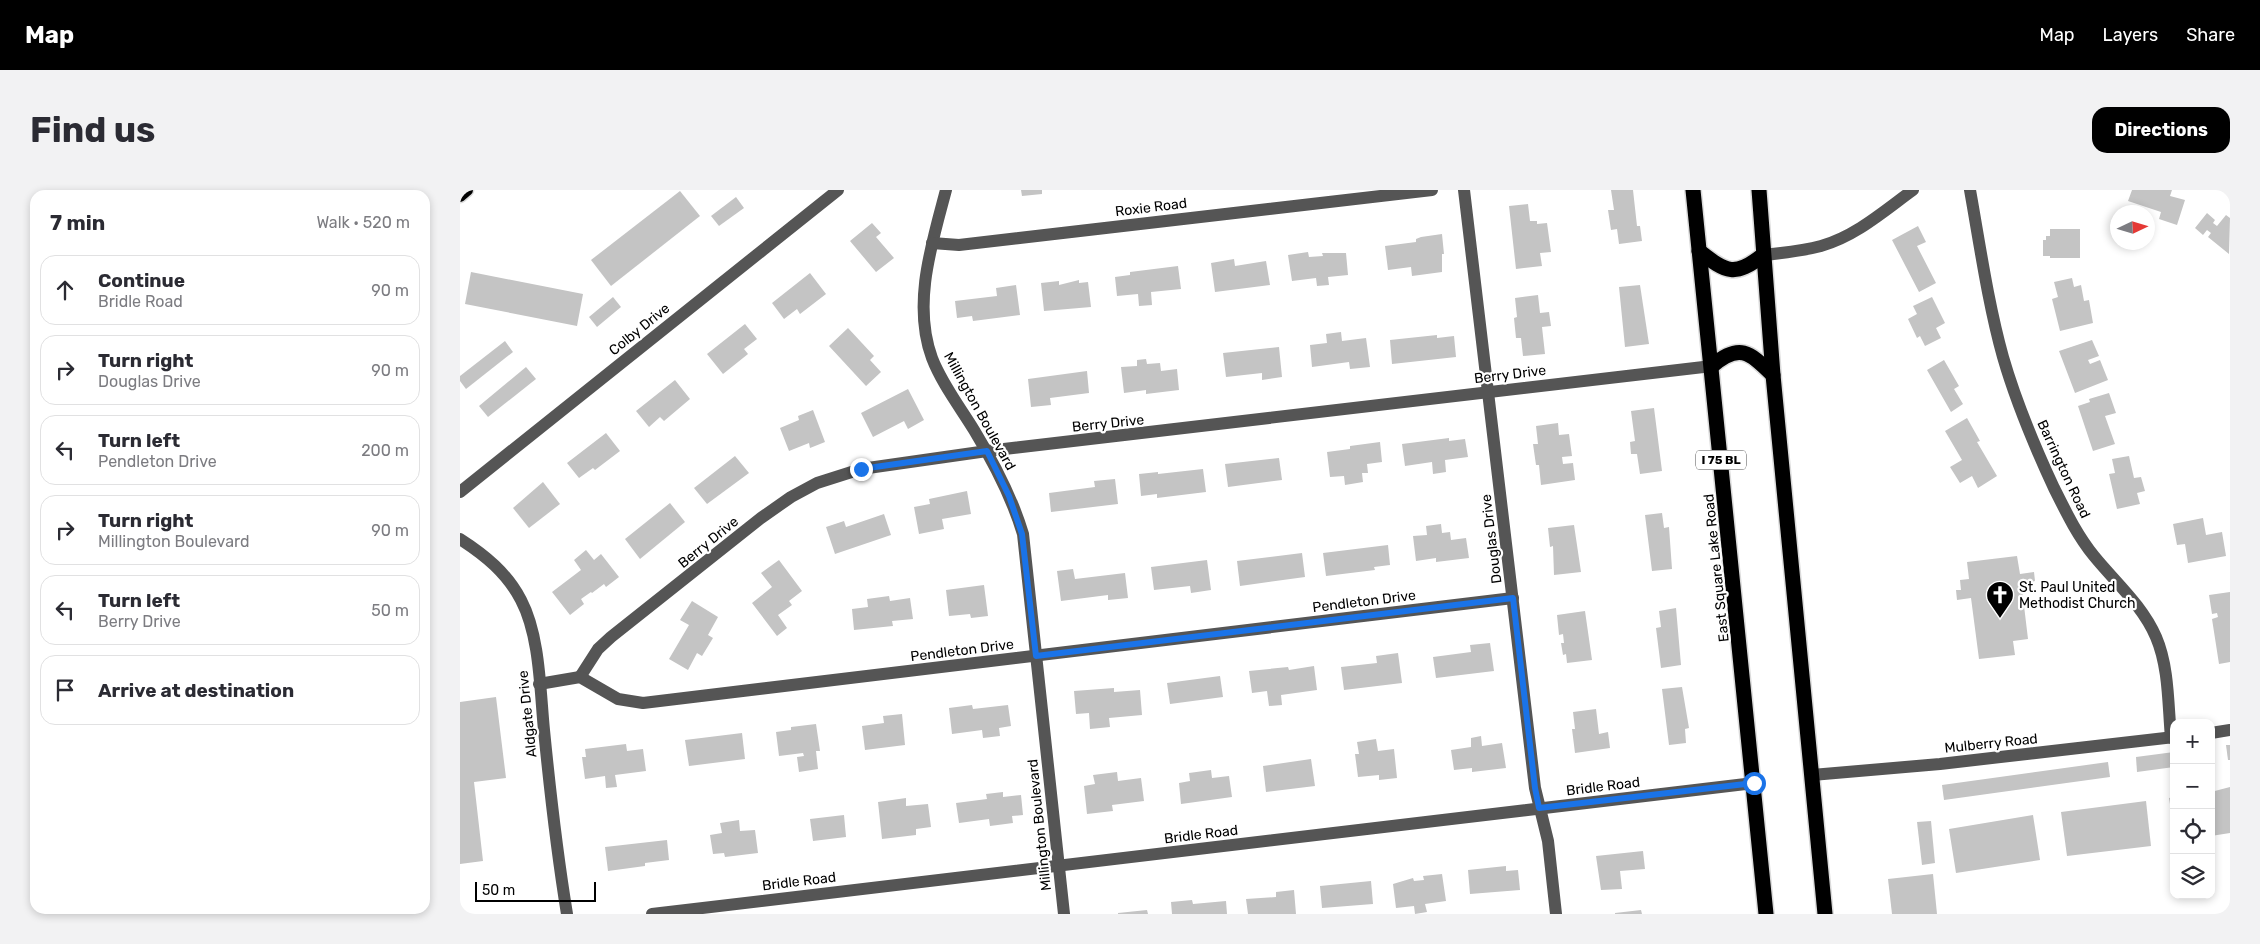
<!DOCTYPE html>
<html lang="en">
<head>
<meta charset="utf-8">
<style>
	:root { --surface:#fff; --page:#f2f2f3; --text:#2b2b33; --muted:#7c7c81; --line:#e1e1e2; --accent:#000 }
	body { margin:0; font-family:Rubik,sans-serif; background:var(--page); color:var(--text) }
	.controls { position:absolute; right:15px; bottom:15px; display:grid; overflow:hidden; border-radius:10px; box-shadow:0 2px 8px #0003 }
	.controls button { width:45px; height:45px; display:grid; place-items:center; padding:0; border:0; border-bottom:1px solid var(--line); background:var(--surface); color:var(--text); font:25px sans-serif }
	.compass { position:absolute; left:1650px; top:15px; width:45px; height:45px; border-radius:50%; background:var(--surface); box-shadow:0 2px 8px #0003; rotate:86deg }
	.scale { position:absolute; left:15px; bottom:12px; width:121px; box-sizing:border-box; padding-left:5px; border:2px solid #000; border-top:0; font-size:14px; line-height:18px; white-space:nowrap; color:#000; -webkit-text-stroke:4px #fff; paint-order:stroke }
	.stop { position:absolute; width:15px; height:15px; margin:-11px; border:4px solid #1a73e8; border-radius:50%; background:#fff }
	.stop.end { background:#1a73e8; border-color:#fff; box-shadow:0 1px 5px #0008 }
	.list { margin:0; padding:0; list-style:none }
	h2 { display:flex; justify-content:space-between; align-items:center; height:65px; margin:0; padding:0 20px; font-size:21px }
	h2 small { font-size:16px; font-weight:400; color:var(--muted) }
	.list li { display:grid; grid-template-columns:32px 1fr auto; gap:15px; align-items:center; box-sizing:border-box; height:70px; margin:0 10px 10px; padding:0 10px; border:1px solid var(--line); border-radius:15px }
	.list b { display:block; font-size:19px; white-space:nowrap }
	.list p { margin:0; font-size:16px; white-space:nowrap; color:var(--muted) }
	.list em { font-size:16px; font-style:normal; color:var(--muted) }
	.icon { flex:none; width:28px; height:28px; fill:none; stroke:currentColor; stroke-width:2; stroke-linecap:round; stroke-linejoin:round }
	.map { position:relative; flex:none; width:1770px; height:724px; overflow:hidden; border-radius:15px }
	header { display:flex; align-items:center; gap:30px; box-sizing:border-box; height:70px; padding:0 25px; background:var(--accent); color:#fff }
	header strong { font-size:24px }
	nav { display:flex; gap:28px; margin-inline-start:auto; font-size:18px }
	.intro { display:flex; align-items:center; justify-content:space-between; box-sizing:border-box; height:120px; padding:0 30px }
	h1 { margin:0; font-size:35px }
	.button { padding:12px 22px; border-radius:15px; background:var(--accent); color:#fff; font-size:18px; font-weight:700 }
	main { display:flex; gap:30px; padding:0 30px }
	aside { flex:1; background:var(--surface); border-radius:15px; box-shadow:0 2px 8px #0003 }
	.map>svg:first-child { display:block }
</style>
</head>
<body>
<header>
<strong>Map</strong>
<nav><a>Map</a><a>Layers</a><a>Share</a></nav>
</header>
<div class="intro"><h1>Find us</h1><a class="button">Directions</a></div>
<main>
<aside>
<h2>7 min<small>Walk · 520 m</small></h2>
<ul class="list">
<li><svg class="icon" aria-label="ahead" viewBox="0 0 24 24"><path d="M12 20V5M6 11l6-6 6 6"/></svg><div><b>Continue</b><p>Bridle Road</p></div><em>90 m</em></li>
<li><svg class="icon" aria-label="right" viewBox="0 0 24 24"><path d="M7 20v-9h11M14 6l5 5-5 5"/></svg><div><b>Turn right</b><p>Douglas Drive</p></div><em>90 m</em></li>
<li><svg class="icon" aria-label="left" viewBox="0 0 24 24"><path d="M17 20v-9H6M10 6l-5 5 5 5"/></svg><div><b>Turn left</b><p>Pendleton Drive</p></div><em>200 m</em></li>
<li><svg class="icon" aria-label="right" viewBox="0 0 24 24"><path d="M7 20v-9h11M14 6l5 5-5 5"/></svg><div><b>Turn right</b><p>Millington Boulevard</p></div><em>90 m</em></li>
<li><svg class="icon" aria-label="left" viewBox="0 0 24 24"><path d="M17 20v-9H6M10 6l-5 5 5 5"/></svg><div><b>Turn left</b><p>Berry Drive</p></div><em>50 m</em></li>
<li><svg class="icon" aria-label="arrive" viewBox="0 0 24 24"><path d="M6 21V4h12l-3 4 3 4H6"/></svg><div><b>Arrive at destination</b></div></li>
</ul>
</aside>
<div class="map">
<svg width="1770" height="724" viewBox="0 0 1770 724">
	<rect width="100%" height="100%" fill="#fff"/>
	<g fill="#c4c4c4">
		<path d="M 561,0 L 582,0 L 582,4 L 562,6 Z"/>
		<path d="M 1151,0 L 1173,0 L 1177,36 L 1180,36 L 1182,51 L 1159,54 L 1157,39 L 1151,40 L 1148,20 L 1154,20 Z"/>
		<path d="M 1672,0 L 1712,0 L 1710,6 L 1725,10 L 1717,35 L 1699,29 L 1701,22 L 1668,11 Z"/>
		<path d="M 220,1 L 240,26 L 151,96 L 131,70 Z"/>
		<path d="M 276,7 L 284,18 L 259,36 L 251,26 Z"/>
		<path d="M 1068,14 L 1070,31 L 1077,31 L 1077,34 L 1087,33 L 1091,62 L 1080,63 L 1082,76 L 1056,79 L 1049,16 Z"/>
		<path d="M 1747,23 L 1755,30 L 1753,33 L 1757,36 L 1766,25 L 1770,28 L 1769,64 L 1748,47 L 1751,43 L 1747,40 L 1743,45 L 1735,38 Z"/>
		<path d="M 412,33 L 421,43 L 416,47 L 434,68 L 416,82 L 390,51 Z"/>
		<path d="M 1458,36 L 1466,52 L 1457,56 L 1476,93 L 1459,102 L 1432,50 Z"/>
		<path d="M 1590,39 L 1620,39 L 1620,68 L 1590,68 L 1590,66 L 1583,66 L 1583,50 L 1586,50 L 1586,46 L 1590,46 Z"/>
		<path d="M 982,44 L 984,64 L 982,64 L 982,82 L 952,86 L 951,77 L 928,80 L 925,56 L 956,52 L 956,49 L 961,47 Z"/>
		<path d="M 848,62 L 849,67 L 863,66 L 862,63 L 886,63 L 888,85 L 868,87 L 869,95 L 857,96 L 856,88 L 832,91 L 828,65 Z"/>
		<path d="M 774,69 L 775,76 L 806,71 L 810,95 L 755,102 L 751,73 Z"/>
		<path d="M 718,76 L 721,99 L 691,102 L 692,115 L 679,116 L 678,104 L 657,106 L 655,87 L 670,85 L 670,82 Z"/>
		<path d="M 11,82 L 123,104 L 117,136 L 5,114 Z"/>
		<path d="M 350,83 L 366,104 L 340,124 L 337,119 L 324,129 L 312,113 Z"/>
		<path d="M 1612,88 L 1614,97 L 1621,95 L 1624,111 L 1629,110 L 1633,133 L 1600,141 L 1592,109 L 1598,107 L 1594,92 Z"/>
		<path d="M 619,90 L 619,93 L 628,92 L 631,117 L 584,121 L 581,93 L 599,91 L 599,95 Z"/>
		<path d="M 556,95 L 560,125 L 513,131 L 512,126 L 497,128 L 495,111 L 537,106 L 536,98 Z"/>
		<path d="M 1180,95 L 1189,154 L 1165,157 L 1159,97 Z"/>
		<path d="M 1078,105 L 1080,123 L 1089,122 L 1091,136 L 1082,137 L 1085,164 L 1063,166 L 1061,148 L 1056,148 L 1054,128 L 1057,127 L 1055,108 Z"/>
		<path d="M 153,107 L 161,117 L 137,137 L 129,127 Z"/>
		<path d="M 1472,107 L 1485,133 L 1476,138 L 1481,148 L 1465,156 L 1460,146 L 1457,148 L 1448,129 L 1457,124 L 1453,116 Z"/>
		<path d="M 285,134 L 297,149 L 284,159 L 288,164 L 263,184 L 247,164 Z"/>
		<path d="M 388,138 L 414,166 L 410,170 L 421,182 L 406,196 L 369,156 Z"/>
		<path d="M 881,142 L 882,151 L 906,148 L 910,177 L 890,179 L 889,172 L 852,177 L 850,155 L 867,153 L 866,144 Z"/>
		<path d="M 977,145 L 977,148 L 994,146 L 996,167 L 932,174 L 930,150 Z"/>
		<path d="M 1632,150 L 1639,166 L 1628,170 L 1630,174 L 1640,170 L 1648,190 L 1615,203 L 1599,161 Z"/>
		<path d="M 45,151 L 53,162 L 6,199 L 0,191 L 0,186 Z"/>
		<path d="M 819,157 L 822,187 L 802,190 L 802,183 L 766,187 L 763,163 Z"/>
		<path d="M 686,169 L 687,174 L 700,173 L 701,181 L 717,179 L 719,200 L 686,204 L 686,200 L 664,203 L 661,177 L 677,176 L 677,170 Z"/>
		<path d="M 1484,170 L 1499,196 L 1494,199 L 1503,214 L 1491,222 L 1467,180 Z"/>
		<path d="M 66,177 L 76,189 L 28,227 L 19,216 Z"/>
		<path d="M 627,181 L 629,203 L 590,208 L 591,215 L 571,217 L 568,189 Z"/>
		<path d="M 215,190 L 230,209 L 204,231 L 200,227 L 189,237 L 176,221 Z"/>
		<path d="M 448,199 L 464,230 L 448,239 L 444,231 L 413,247 L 401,223 Z"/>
		<path d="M 1649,203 L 1656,223 L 1645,226 L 1655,254 L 1633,261 L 1618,216 L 1630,212 L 1629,209 Z"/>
		<path d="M 1194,218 L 1202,281 L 1180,284 L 1177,264 L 1171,264 L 1170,252 L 1175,251 L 1171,221 Z"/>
		<path d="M 353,220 L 365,252 L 350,258 L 349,253 L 329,261 L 320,238 L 339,230 L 338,226 Z"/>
		<path d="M 1507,228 L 1520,251 L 1517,252 L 1537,286 L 1518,298 L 1512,286 L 1500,293 L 1490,277 L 1502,270 L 1485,241 Z"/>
		<path d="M 1098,233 L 1099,245 L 1109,244 L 1112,266 L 1102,267 L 1103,274 L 1113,273 L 1115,290 L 1081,295 L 1079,275 L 1076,275 L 1073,254 L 1078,254 L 1076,236 Z"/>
		<path d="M 146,243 L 160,261 L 135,280 L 133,278 L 119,288 L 107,273 Z"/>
		<path d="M 989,248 L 989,251 L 1005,249 L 1008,267 L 985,270 L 986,282 L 973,284 L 972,272 L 945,276 L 942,254 Z"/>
		<path d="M 920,252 L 922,272 L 907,274 L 908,283 L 902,283 L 903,292 L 885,295 L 884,286 L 870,287 L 867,262 L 890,259 L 890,256 Z"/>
		<path d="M 275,266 L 289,283 L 247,314 L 234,298 Z"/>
		<path d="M 1669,266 L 1674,288 L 1681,287 L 1685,301 L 1677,303 L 1680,314 L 1657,319 L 1649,284 L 1655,283 L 1652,269 Z"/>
		<path d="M 819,268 L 822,290 L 768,297 L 765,274 Z"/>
		<path d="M 743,279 L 746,302 L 697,308 L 697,304 L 681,306 L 679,284 L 698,282 L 698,284 Z"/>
		<path d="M 655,289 L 658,314 L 591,322 L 589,303 L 635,297 L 634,291 Z"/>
		<path d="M 83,292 L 100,314 L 69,338 L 53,318 Z"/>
		<path d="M 507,301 L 511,324 L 482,329 L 484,339 L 459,344 L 454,317 L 470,314 L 469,309 Z"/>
		<path d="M 210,313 L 225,332 L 180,369 L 165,349 Z"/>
		<path d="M 1202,323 L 1204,338 L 1209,337 L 1212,379 L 1192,381 L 1185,325 Z"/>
		<path d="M 424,324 L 431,345 L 375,364 L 366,337 L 384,331 L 386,337 Z"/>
		<path d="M 1743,328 L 1746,345 L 1762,342 L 1766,366 L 1728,373 L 1725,354 L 1717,355 L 1713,334 Z"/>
		<path d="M 981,334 L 982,343 L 990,342 L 991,350 L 1006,348 L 1009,368 L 976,372 L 976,368 L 956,371 L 953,346 L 967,345 L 966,336 Z"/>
		<path d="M 1114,335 L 1121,382 L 1094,385 L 1093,356 L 1090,357 L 1088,338 Z"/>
		<path d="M 928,355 L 930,375 L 914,377 L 915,380 L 866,386 L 863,363 Z"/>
		<path d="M 126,360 L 134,370 L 141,364 L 159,387 L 146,397 L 144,394 L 132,403 L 131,402 L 121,409 L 124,414 L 110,425 L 92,402 L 121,380 L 114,370 Z"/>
		<path d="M 842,363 L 845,387 L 780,396 L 777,371 Z"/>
		<path d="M 1557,366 L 1560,384 L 1574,382 L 1575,391 L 1566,393 L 1567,399 L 1562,399 L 1568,449 L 1553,451 L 1555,465 L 1519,469 L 1511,408 L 1497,410 L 1496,400 L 1501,400 L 1500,390 L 1509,389 L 1507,372 Z"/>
		<path d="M 319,370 L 342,401 L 329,411 L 332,415 L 318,425 L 327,438 L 317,446 L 292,413 L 312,397 L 301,383 Z"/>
		<path d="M 747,370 L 751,400 L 731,403 L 730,396 L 694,400 L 691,377 Z"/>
		<path d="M 613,379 L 615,389 L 665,383 L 668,408 L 648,410 L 648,405 L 601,411 L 597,381 Z"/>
		<path d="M 524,395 L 528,426 L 511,428 L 510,424 L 489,426 L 486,400 Z"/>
		<path d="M 1770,402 L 1770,472 L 1759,474 L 1752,429 L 1758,427 L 1757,423 L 1752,424 L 1749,405 Z"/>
		<path d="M 429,406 L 430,411 L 450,408 L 453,429 L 432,431 L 433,436 L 394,440 L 392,419 L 408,417 L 407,409 Z"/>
		<path d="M 232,411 L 258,427 L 248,445 L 253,448 L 242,466 L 237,463 L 228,480 L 209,469 L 229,435 L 220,430 Z"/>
		<path d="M 1216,418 L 1221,475 L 1201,478 L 1196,438 L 1201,437 L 1199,421 Z"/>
		<path d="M 1125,421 L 1132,470 L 1107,473 L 1106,464 L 1103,465 L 1101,453 L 1104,453 L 1103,444 L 1099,445 L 1097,425 Z"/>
		<path d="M 1030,453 L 1034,481 L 976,488 L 973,467 L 1011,462 L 1010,455 Z"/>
		<path d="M 938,463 L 942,493 L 884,500 L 881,477 L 917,473 L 916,466 Z"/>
		<path d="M 854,476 L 857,500 L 821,505 L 822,515 L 809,516 L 807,501 L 792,503 L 789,481 L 828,477 L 829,480 Z"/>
		<path d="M 760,486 L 763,507 L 710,514 L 707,493 Z"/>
		<path d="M 1222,497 L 1229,538 L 1225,539 L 1226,553 L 1209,555 L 1202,499 Z"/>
		<path d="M 654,498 L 654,502 L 680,500 L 682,525 L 649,528 L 650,537 L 630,539 L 629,523 L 616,524 L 614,501 Z"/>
		<path d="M 36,507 L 46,588 L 14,592 L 23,671 L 0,674 L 0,512 Z"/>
		<path d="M 512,515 L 513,519 L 548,515 L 551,536 L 539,538 L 540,546 L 523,548 L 522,540 L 492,544 L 489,518 Z"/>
		<path d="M 1136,519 L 1139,544 L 1148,542 L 1150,558 L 1115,563 L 1112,539 L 1115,539 L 1113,522 Z"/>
		<path d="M 442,524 L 445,555 L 405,560 L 402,536 L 424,533 L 423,526 Z"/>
		<path d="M 356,534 L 360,561 L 356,561 L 358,579 L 339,582 L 337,567 L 344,566 L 343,563 L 319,566 L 316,542 L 331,540 L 331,537 Z"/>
		<path d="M 282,543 L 285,569 L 229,576 L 225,550 Z"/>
		<path d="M 1021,546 L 1022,556 L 1042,553 L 1046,578 L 1012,582 L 1012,578 L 994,580 L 991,560 L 1011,557 L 1011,548 Z"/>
		<path d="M 916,549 L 918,561 L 934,559 L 937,588 L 919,590 L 919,585 L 898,587 L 895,564 L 899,564 L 897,552 Z"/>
		<path d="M 166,554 L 167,561 L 183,559 L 186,581 L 155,585 L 157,597 L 146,598 L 145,586 L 125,589 L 122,567 L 126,567 L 125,559 Z"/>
		<path d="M 1766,555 L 1770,555 L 1770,570 L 1768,570 Z"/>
		<path d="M 1714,562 L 1714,577 L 1677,582 L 1676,567 Z"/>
		<path d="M 851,569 L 855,596 L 806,602 L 803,576 Z"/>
		<path d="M 1648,572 L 1650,587 L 1484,610 L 1482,595 Z"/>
		<path d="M 751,580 L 752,588 L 769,586 L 772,607 L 721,614 L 719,593 L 730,591 L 729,583 Z"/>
		<path d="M 657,582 L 658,591 L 681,588 L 684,611 L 652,615 L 653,621 L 627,624 L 624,596 L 635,594 L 633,585 Z"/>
		<path d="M 1770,597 L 1770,643 L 1751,646 L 1751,602 Z"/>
		<path d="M 543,602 L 543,607 L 561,605 L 563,625 L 552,626 L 553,633 L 530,636 L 529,629 L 499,633 L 496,613 L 527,609 L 526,604 Z"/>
		<path d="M 1714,607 L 1714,632 L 1713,632 L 1709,608 Z"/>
		<path d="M 446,608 L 446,616 L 468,614 L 471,637 L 456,639 L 456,645 L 422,649 L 418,612 Z"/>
		<path d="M 1686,611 L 1691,656 L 1607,666 L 1601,622 Z"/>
		<path d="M 384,625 L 386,647 L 353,651 L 350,629 Z"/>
		<path d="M 1573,625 L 1580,670 L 1496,683 L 1489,639 Z"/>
		<path d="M 279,630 L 280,641 L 295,640 L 298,663 L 265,667 L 264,663 L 253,664 L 250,645 L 262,643 L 260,633 Z"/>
		<path d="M 1471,631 L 1475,673 L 1462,675 L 1457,632 Z"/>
		<path d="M 207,650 L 209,670 L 185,673 L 185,676 L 148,681 L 145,657 Z"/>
		<path d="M 1183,661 L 1185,679 L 1160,681 L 1162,699 L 1141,700 L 1136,666 Z"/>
		<path d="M 1046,676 L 1046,681 L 1058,680 L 1060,700 L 1010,704 L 1008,680 Z"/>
		<path d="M 982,684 L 986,711 L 965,714 L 967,722 L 955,724 L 954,716 L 936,718 L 933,694 L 953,688 L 954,691 L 964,690 L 963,686 Z"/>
		<path d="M 1473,684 L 1477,724 L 1432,724 L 1428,689 Z"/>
		<path d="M 911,691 L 913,714 L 862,718 L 860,696 Z"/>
		<path d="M 834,700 L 836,724 L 788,724 L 786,709 L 816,707 L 816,702 Z"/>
		<path d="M 732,710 L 733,714 L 766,711 L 767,724 L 712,724 L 711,712 Z"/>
		<path d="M 687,720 L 688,724 L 658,724 L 658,723 Z"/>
		<path d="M 1181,720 L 1182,724 L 1155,724 L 1155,723 Z"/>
	</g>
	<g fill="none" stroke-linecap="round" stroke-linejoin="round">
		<defs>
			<path id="major" d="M 0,6 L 7,0"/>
			<g id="highway">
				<path d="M 1233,0 L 1306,724"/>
				<path d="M 1299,0 L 1313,185 L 1365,724"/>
				<path d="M 1239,61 C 1267,83 1275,87 1303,65"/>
				<path d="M 1252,176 C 1280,152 1290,163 1313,185"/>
			</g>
		</defs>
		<use href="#major" stroke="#dbdbdb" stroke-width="15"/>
		<use href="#highway" stroke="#dbdbdb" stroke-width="18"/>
		<g stroke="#555" stroke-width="12">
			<path d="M 486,0 C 472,53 452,114 472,168 C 482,194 500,217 514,240 C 534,273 552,307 563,344 L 604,724"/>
			<path d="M 1004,0 L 1075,598 L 1088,651 L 1096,724"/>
			<path d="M 1510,0 C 1520,56 1528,113 1543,167 C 1556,212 1574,255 1594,298 C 1606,322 1617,345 1634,366 C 1656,393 1682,415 1696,447 C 1709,477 1708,515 1711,548"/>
			<path d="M 472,53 L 499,55 L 972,0"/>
			<path d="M 1303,65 C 1323,63 1342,61 1361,56 C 1396,46 1424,21 1453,0"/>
			<path d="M 0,302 L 378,0"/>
			<path d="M 0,349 C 25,365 47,383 61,410 C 80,446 80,500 84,540 C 90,601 97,663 107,724"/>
			<path d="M 120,487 L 138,459 L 151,447 L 301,328 L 331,307 L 357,293 L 401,279 L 527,261 L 1252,176"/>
			<path d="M 79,494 L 120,487 L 158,509 L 183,513 L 1053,408"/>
			<path d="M 1751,543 L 1770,540"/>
			<path d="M 1352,585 L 1480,574 L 1714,547"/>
			<path d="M 192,724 L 1294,593"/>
		</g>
		<use href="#major" stroke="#000" stroke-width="12"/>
		<use href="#highway" stroke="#000" stroke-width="15"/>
	</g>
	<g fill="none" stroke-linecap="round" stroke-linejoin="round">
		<path stroke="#1a73e8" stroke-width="6" d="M 401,279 L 527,261 L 549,306 L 562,344 L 576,466 L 1053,408 L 1075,598 L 1079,618 L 1294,593"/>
	</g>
	<defs>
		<symbol id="church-pin" viewBox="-11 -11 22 30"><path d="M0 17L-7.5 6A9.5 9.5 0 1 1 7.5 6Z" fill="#000" stroke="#fff"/><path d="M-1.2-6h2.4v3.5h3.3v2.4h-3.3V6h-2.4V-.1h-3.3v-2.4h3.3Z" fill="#fff"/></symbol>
	</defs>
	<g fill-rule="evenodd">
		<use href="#church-pin" x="1524" y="389" width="32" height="43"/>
	</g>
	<g text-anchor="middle" stroke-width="4.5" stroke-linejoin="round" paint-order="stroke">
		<rect fill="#fff" stroke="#4c4c4c" stroke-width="1" x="1236" y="260.5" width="50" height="19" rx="4"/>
		<g font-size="12" font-weight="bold" fill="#000">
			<text x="1261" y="274">I 75 BL</text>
		</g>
		<g font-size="14" fill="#000" stroke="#fff">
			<text transform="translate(691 17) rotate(-7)" y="5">Roxie Road</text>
			<text transform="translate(179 139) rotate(-39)" y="5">Colby Drive</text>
			<text transform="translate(1050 184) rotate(-7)" y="5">Berry Drive</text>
			<text transform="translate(520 221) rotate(61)" y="5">Millington Boulevard</text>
			<text transform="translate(648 233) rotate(-6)" y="5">Berry Drive</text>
			<text transform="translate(1604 279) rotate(65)" y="5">Barrington Road</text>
			<text transform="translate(1031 349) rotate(-97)" y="5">Douglas Drive</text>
			<text transform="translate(248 352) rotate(-39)" y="5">Berry Drive</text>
			<text transform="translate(1256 378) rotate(-96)" y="5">East Square Lake Road</text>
			<text transform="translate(904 411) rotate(-7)" y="5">Pendleton Drive</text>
			<text transform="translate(502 460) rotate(-7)" y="5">Pendleton Drive</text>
			<text transform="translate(67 524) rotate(-96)" y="5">Aldgate Drive</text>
			<text transform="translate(1531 553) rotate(-6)" y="5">Mulberry Road</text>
			<text transform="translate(1143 596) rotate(-7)" y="5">Bridle Road</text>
			<text transform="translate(579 635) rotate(-96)" y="5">Millington Boulevard</text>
			<text transform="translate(741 644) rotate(-7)" y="5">Bridle Road</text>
			<text transform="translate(339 691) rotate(-7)" y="5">Bridle Road</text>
		</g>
		<g font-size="14" fill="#000" stroke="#fff" text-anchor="start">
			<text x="1559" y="402">St. Paul United<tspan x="1559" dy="16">Methodist Church</tspan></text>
		</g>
	</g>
</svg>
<div class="controls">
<button>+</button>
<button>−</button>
<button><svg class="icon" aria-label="locate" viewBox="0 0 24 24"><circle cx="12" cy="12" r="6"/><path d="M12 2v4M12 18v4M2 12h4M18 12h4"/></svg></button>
<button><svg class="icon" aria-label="layers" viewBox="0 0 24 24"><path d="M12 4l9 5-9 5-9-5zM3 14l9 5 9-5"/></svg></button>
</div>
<svg class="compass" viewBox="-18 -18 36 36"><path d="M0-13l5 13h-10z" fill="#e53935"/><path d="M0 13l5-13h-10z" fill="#7c7c81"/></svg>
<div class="scale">50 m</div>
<div class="stop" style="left:1294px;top:593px"></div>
<div class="stop end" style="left:401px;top:279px"></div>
</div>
</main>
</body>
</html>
